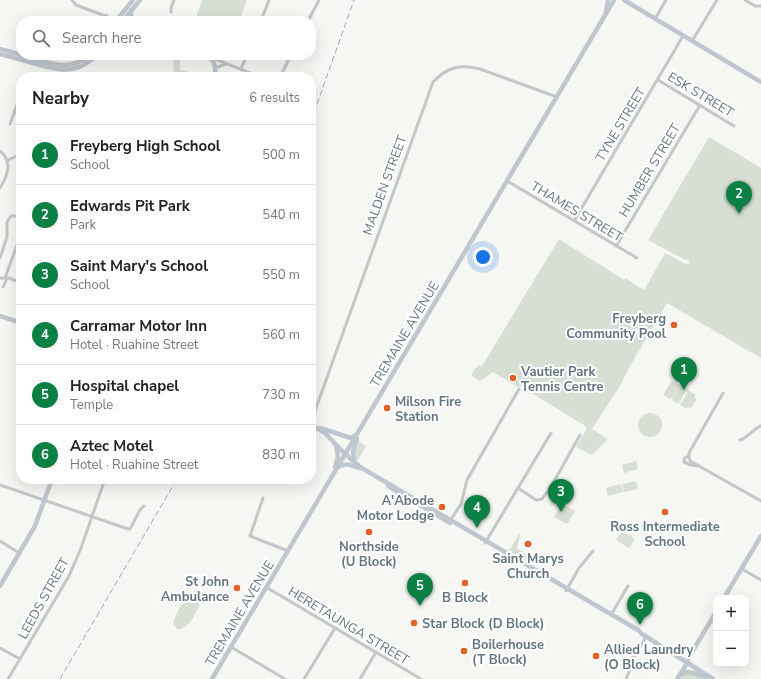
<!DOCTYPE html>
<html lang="en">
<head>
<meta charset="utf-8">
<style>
	:root { --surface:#fff; --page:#f2f2f2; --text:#222; --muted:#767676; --line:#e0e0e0; --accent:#0b8043 }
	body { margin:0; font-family:"Nunito Sans",sans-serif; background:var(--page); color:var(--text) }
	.controls { position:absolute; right:12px; bottom:12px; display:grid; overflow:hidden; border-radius:8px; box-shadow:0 4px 16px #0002 }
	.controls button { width:36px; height:36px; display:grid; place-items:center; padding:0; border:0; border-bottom:1px solid var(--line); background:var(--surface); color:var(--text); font:20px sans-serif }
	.you { position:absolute; left:483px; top:257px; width:14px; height:14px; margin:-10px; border:3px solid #fff; border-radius:50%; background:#1a73e8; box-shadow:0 0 0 6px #1a73e833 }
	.badge { display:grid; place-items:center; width:26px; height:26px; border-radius:50%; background:var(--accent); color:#fff; font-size:13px; font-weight:700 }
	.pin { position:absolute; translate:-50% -33px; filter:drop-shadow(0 1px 2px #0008) }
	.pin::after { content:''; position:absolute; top:21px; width:14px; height:12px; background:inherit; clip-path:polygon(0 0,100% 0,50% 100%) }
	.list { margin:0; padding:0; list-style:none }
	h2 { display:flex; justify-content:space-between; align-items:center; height:52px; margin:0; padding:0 16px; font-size:17px }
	h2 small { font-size:13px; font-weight:400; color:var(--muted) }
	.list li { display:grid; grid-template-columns:26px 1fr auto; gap:12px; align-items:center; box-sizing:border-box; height:60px; padding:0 16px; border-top:1px solid var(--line) }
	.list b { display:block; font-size:15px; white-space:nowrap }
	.list p { margin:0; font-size:13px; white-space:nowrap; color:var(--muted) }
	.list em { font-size:13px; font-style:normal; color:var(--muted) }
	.icon { flex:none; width:22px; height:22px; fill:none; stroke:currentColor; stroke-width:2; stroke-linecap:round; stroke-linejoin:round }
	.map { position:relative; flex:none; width:761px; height:679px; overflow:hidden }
	.search { position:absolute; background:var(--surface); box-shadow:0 4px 16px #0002; left:16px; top:16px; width:300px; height:44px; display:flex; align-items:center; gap:10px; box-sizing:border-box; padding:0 14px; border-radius:16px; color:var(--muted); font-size:15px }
	.panel { position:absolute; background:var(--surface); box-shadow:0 4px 16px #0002; left:16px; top:72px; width:300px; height:412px; border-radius:16px }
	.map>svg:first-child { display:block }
</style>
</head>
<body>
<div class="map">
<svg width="761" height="679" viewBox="0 0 761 679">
	<rect width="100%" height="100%" fill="#f6f6f3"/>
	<g fill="#d7ded4">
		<path d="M 202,0 L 247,0 L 239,21 L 195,21 Z"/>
		<path d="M 173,55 L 195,55 L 191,59 L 185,57 L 180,59 L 180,70 L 193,73 L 193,77 L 174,77 Z"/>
		<path d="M 709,137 L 761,168 L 761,358 L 667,303 L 639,351 L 636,355 L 619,387 L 592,429 L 608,439 L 592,455 L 576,447 L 587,428 L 584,425 L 525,389 L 522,386 L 518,387 L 493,372 L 480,381 L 471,375 L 478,365 L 482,366 L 559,239 L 624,280 L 626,278 L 640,288 L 645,289 L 665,253 L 686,264 L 690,264 L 688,262 L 689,260 L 685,260 L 648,240 Z"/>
		<path d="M 671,380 L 696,395 L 694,397 L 697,399 L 691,408 L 688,407 L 687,409 L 680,405 L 688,392 L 686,391 L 678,404 L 672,400 L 673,398 L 672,397 L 670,399 L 663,395 L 671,382 L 670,381 Z"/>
		<circle cx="650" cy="425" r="12"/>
		<path d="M 358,441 L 366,446 L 357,461 L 355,453 Z"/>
		<path d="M 636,461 L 638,469 L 624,473 L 622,465 Z"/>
		<path d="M 636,481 L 638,489 L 624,492 L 622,484 Z"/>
		<path d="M 621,484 L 623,492 L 608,496 L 606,488 Z"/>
		<path d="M 562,504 L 575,511 L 567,524 L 554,517 Z"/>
		<path d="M 521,531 L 517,547 L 518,549 L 529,556 L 526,561 L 509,551 Z"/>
		<path d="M 622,531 L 635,539 L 629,548 L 616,540 Z"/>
		<path d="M 189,600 L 198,601 L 199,607 C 194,615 189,630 177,629 L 174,625 L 173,622 L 181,605 L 185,602 Z"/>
		<path d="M 686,669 L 703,679 L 680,679 Z"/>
	</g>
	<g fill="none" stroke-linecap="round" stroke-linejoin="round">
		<g stroke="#c3c7ca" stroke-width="3">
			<path d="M 72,0 L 76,5 L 116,20"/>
			<path d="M 745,0 L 755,6 L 761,6"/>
			<path d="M 171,12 L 171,8 L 174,0"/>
			<path d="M 655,19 L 666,0"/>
			<path d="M 261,21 L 269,0"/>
			<path d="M 308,21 L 319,0"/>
			<path d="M 692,41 L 717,0"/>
			<path d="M 210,57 L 260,77"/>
			<path d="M 215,68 L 226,64"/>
			<path d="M 241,69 L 247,55"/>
			<path d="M 280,77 L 291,55"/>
			<path d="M 658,80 L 734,126"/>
			<path d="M 14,112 L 21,115"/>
			<path d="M 10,124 L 17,105"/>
			<path d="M 0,151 C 13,162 8,175 0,188"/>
			<path d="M 8,160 L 21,154"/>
			<path d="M 507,181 L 637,258"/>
			<path d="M 574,221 L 683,36"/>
			<path d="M 616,246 L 700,105"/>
			<path d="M 0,258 L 7,237 L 7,222 L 11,216 L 21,216"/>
			<path d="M 0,278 L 9,278 L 21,283"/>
			<path d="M 5,278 L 21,234"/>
			<path d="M 3,287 L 7,278"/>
			<path d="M 723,393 L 689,453 L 689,457 L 690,461 L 761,501"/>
			<path d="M 20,409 L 21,410"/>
			<path d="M 311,422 L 433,82 C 447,67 460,64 480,69 L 557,97"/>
			<path d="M 740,440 C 750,436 753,429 761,426"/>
			<path d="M 689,457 L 686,457 L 684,459 L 684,462 L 691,465 L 699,466"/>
			<path d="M 0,485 L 128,529 L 130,529 L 140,510 L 144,506"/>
			<path d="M 518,488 L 536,500 L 542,499 L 552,485 L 580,435"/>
			<path d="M 263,498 L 250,536 L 288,551"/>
			<path d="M 450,521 L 461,504 L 467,480 L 519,389"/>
			<path d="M 0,541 L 19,553"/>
			<path d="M 485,543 L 551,433"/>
			<path d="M 742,569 L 761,580"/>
			<path d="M 266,587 L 421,679"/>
			<path d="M 566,591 L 579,568 L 593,551"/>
			<path d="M 611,615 L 628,586"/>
			<path d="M 231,647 L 285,679"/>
			<path d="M 0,648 L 20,659"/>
			<path d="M 8,679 L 69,576 L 81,548 L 105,479"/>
			<path d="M 304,679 L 335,628"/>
			<path d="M 360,679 L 376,652"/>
			<path d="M 626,679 L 631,667 L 630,661 L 637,653 L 646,637"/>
		</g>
		<g stroke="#c0c6cd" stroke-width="4.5">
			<path d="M 624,0 L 761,82"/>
			<path d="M 606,12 L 608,0"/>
			<path d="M 106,16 L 109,21"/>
			<path d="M 116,21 L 133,0"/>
			<path d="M 123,21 L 140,0"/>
			<path d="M 131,21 L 131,11"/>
			<path d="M 0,49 C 11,52 22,55 33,59 C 53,64 72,71 89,55"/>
			<path d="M 0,54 C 11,57 22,60 33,63 C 56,70 77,76 96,55"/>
			<path d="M 205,55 C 215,59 216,67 215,77"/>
			<path d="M 0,316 L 21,323"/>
			<path d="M 311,425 L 325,433 L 342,451 L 360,467 L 638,630 L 642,634 L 713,679"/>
			<path d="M 320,428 L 351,438 L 356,435"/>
			<path d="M 354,461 L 353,452 L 357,439"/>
			<path d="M 335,467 L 338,457 L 336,445"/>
			<path d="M 338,467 C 346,462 352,466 360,468"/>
			<path d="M 388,486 L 450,523"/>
			<path d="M 0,586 L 35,526 L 52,479"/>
			<path d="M 724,598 L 761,536"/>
			<path d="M 680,675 C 691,668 700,677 711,678"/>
			<path d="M 212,679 L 614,0"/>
			<path d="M 677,679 L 685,667 L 689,657 L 716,612"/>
		</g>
		<g stroke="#a3a9af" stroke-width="1" stroke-dasharray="6 3" stroke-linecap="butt">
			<path d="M 311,121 L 354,0"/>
			<path d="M 60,679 L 177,479"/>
		</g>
	</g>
	<g fill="#e95d20" stroke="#fff" stroke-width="1.5">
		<circle cx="674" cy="325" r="4"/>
		<circle cx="513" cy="378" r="4"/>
		<circle cx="387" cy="408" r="4"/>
		<circle cx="442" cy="507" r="4"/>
		<circle cx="665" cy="512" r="4"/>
		<circle cx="369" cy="532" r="4"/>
		<circle cx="528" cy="544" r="4"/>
		<circle cx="465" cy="583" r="4"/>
		<circle cx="237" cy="588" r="4"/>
		<circle cx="414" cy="623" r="4"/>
		<circle cx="464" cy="651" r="4"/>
		<circle cx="596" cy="656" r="4"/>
	</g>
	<g text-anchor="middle" stroke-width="4" stroke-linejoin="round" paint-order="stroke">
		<g font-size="13" fill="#647485" stroke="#fff">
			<text transform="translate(701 94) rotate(31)" y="5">ESK STREET</text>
			<text transform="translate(620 124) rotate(-59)" y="5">TYNE STREET</text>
			<text transform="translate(649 170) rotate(-59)" y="5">HUMBER STREET</text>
			<text transform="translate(384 185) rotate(-70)" y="5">MALDEN STREET</text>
			<text transform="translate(577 211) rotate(31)" y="5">THAMES STREET</text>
			<text transform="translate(404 334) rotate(-59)" y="5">TREMAINE AVENUE</text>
			<text transform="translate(43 598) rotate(-61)" y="5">LEEDS STREET</text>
			<text transform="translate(239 613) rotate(-59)" y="5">TREMAINE AVENUE</text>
			<text transform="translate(349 625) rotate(31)" y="5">HERETAUNGA STREET</text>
		</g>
		<g font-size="13" font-weight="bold" fill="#647485" stroke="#fff" text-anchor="start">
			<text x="666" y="323" text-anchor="end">Freyberg<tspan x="666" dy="15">Community Pool</tspan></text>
			<text x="521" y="376">Vautier Park<tspan x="521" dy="15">Tennis Centre</tspan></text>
			<text x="395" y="406">Milson Fire<tspan x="395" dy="15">Station</tspan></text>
			<text x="434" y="505" text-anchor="end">A'Abode<tspan x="434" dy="15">Motor Lodge</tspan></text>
			<text x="665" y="531" text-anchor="middle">Ross Intermediate<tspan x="665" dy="15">School</tspan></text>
			<text x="369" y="551" text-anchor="middle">Northside<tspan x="369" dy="15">(U Block)</tspan></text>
			<text x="528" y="563" text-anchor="middle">Saint Marys<tspan x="528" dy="15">Church</tspan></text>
			<text x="229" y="586" text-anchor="end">St John<tspan x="229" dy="15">Ambulance</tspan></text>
			<text x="465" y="602" text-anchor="middle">B Block</text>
			<text x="422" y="628">Star Block (D Block)</text>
			<text x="472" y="649">Boilerhouse<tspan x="472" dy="15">(T Block)</tspan></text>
			<text x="604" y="654">Allied Laundry<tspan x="604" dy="15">(O Block)</tspan></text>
		</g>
	</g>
</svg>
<div class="controls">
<button>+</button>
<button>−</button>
</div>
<div class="you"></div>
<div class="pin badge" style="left:684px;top:390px">1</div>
<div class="pin badge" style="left:739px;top:214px">2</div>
<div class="pin badge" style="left:561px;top:512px">3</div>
<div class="pin badge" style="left:477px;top:528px">4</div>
<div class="pin badge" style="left:420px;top:606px">5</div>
<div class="pin badge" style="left:640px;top:625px">6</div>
<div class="search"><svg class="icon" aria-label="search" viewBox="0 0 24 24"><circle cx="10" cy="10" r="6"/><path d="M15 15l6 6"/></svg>Search here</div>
<section class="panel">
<h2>Nearby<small>6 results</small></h2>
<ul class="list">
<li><span class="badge">1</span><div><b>Freyberg High School</b><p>School</p></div><em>500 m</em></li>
<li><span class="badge">2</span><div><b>Edwards Pit Park</b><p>Park</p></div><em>540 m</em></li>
<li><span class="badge">3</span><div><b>Saint Mary's School</b><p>School</p></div><em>550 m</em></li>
<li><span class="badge">4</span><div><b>Carramar Motor Inn</b><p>Hotel · Ruahine Street</p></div><em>560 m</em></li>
<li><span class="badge">5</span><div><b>Hospital chapel</b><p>Temple</p></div><em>730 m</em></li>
<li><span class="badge">6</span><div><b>Aztec Motel</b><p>Hotel · Ruahine Street</p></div><em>830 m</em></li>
</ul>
</section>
</div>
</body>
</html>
